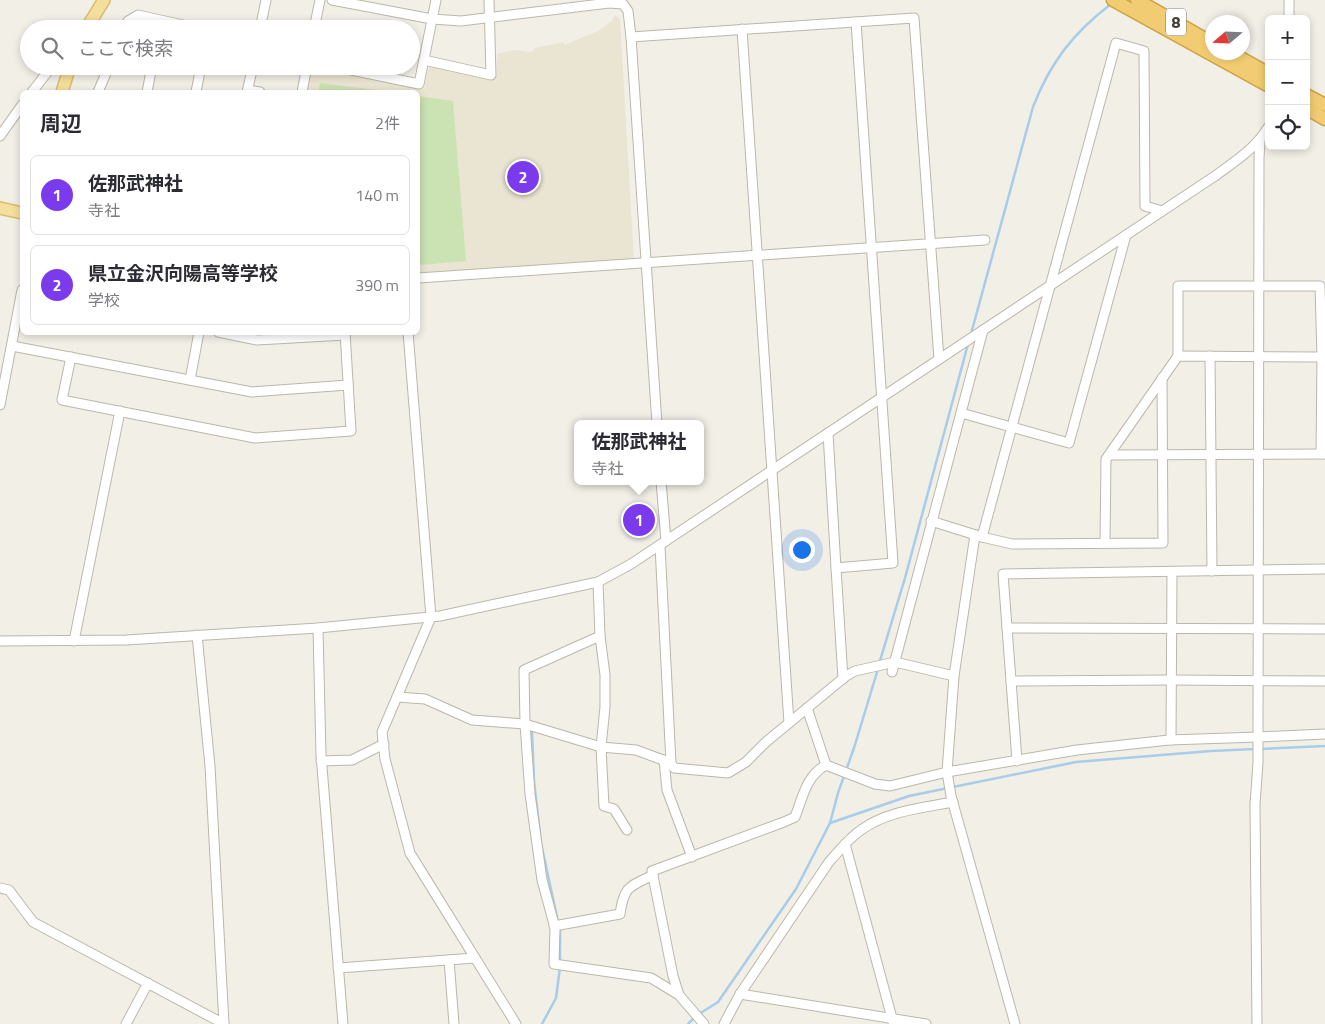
<!DOCTYPE html>
<html lang="ja">
<head>
<meta charset="utf-8">
<style>
	:root { --surface:#fff; --page:#f2f2f3; --text:#2b2b33; --muted:#7c7c81; --line:#e1e1e2; --accent:#7c3aed }
	body { margin:0; font-family:"Titillium Web","Noto Sans JP",sans-serif; background:var(--page); color:var(--text) }
	.controls { position:absolute; right:15px; top:15px; display:grid; overflow:hidden; border-radius:8px; box-shadow:0 2px 8px #0003 }
	.controls button { width:45px; height:45px; display:grid; place-items:center; padding:0; border:0; border-bottom:1px solid var(--line); background:var(--surface); color:var(--text); font:25px sans-serif }
	.compass { position:absolute; left:1205px; top:15px; width:45px; height:45px; border-radius:50%; background:var(--surface); box-shadow:0 2px 8px #0003; rotate:251deg }
	.you { position:absolute; left:801px; top:549px; width:18px; height:18px; margin:-12px; border:4px solid #fff; border-radius:50%; background:#1a73e8; box-shadow:0 0 0 8px #1a73e833 }
	.badge { display:grid; place-items:center; width:32px; height:32px; border-radius:50%; background:var(--accent); color:#fff; font-size:16px; font-weight:700 }
	.pin { position:absolute; translate:-50% -50%; border:2px solid #fff; box-shadow:0 1px 5px #0006 }
	.popup { position:absolute; left:574px; top:420px; width:130px; height:65px; box-sizing:border-box; display:grid; place-content:center; border-radius:8px; background:var(--surface); filter:drop-shadow(0 1px 4px #0005); font-size:16px; white-space:nowrap; color:var(--muted) }
	.popup b { font-size:19px; color:var(--text) }
	.popup::after { content:''; position:absolute; left:50%; top:100%; margin-left:-10px; border:10px solid transparent; border-top-color:var(--surface) }
	.list { margin:0; padding:0; list-style:none }
	h2 { display:flex; justify-content:space-between; align-items:center; height:65px; margin:0; padding:0 20px; font-size:21px }
	h2 small { font-size:16px; font-weight:400; color:var(--muted) }
	.list li { display:grid; grid-template-columns:32px 1fr auto; gap:15px; align-items:center; box-sizing:border-box; height:80px; margin:0 10px 10px; padding:0 10px; border:1px solid var(--line); border-radius:8px }
	.list b { display:block; font-size:19px; white-space:nowrap }
	.list p { margin:0; font-size:16px; white-space:nowrap; color:var(--muted) }
	.list em { font-size:16px; font-style:normal; color:var(--muted) }
	.icon { flex:none; width:28px; height:28px; fill:none; stroke:currentColor; stroke-width:2; stroke-linecap:round; stroke-linejoin:round }
	.map { position:relative; flex:none; width:1325px; height:1024px; overflow:hidden }
	.search { position:absolute; background:var(--surface); box-shadow:0 2px 8px #0003; left:20px; top:20px; width:400px; height:55px; display:flex; align-items:center; gap:12px; box-sizing:border-box; padding:0 18px; border-radius:28px; color:var(--muted); font-size:19px }
	.panel { position:absolute; background:var(--surface); box-shadow:0 2px 8px #0003; left:20px; top:90px; width:400px; height:245px; border-radius:8px }
	.map>svg:first-child { display:block }
</style>
</head>
<body>
<div class="map">
<svg width="1325" height="1024" viewBox="0 0 1325 1024">
	<rect width="100%" height="100%" fill="#f2efe7"/>
	<path fill="#eae4d2" d="M 615,15 L 620,19 L 634,261 L 418,276 L 418,92 L 305,92 L 309,70 L 313,67 L 424,89 L 429,67 L 434,64 L 493,78 L 497,75 L 497,54 L 514,50 L 531,52 L 535,48 L 564,42 L 564,45 L 598,31 L 612,21 Z"/>
	<g fill="#cbe2b3">
		<path d="M 320,83 L 392,92 L 318,92 Z"/>
		<path d="M 418,96 L 453,101 L 466,261 L 418,265 Z"/>
	</g>
	<g fill="none" stroke-linecap="round" stroke-linejoin="round">
		<g stroke="#a8cce9" stroke-width="2.5">
			<path d="M 971,334 L 1033,107 C 1050,63 1073,33 1111,4"/>
			<path d="M 879,664 L 905,578 L 968,344"/>
			<path d="M 532,731 L 534,781 L 541,843 L 560,931 L 560,961"/>
			<path d="M 1260,749 L 1325,746"/>
			<path d="M 830,823 L 909,796 L 1076,762 L 1211,751 L 1255,749"/>
			<path d="M 699,1014 L 718,1002 L 796,889 L 830,823 L 838,793 L 854,748 L 878,669"/>
			<path d="M 542,1024 L 556,998 L 560,967"/>
			<path d="M 688,1024 L 695,1017"/>
		</g>
		<defs>
			<g id="minor">
				<path d="M 332,0 L 432,19 L 461,21 L 609,3 L 623,4 L 628,11 L 631,37 L 657,424"/>
				<path d="M 1289,19 L 1289,0"/>
				<path d="M 125,29 L 128,21 L 138,15 L 201,29"/>
				<path d="M 260,29 L 266,0"/>
				<path d="M 314,29 L 320,0"/>
				<path d="M 742,29 L 789,723"/>
				<path d="M 631,37 L 914,18 L 939,359"/>
				<path d="M 424,60 L 491,75 L 489,0"/>
				<path d="M 332,66 L 419,84 L 436,0"/>
				<path d="M 248,90 L 260,92"/>
				<path d="M 32,92 L 52,66"/>
				<path d="M 98,92 L 109,66"/>
				<path d="M 147,92 L 152,66"/>
				<path d="M 196,92 L 201,66"/>
				<path d="M 247,92 L 253,66"/>
				<path d="M 302,92 L 307,66"/>
				<path d="M 0,136 L 22,105"/>
				<path d="M 418,278 L 985,240"/>
				<path d="M 218,332 L 257,340 L 345,335"/>
				<path d="M 408,332 L 431,617 L 382,732 L 385,759 L 410,853 L 516,1024"/>
				<path d="M 12,346 L 252,392 L 348,385"/>
				<path d="M 1178,356 L 1178,286 L 1320,286 L 1322,357"/>
				<path d="M 1210,356 L 1212,571"/>
				<path d="M 71,357 L 62,400 L 255,438 L 351,431 L 345,332"/>
				<path d="M 190,380 L 199,332"/>
				<path d="M 0,405 L 22,290"/>
				<path d="M 961,413 L 1069,443 L 1126,235"/>
				<path d="M 828,433 L 836,568 L 893,563 L 856,22"/>
				<path d="M 1109,455 L 1321,454"/>
				<path d="M 661,481 L 666,541"/>
				<path d="M 931,521 L 982,537 L 1012,544 L 1163,543 L 1162,378"/>
				<path d="M 975,535 L 954,676 L 947,772 L 951,796 L 1015,1024"/>
				<path d="M 982,537 L 1116,43 L 1144,51 L 1145,206 L 1162,211"/>
				<path d="M 1105,542 L 1106,459 L 1178,356 L 1322,357 L 1321,454 L 1325,454"/>
				<path d="M 660,546 L 671,763"/>
				<path d="M 836,568 L 843,679"/>
				<path d="M 598,582 L 600,636 L 524,670 L 525,724 L 530,794 L 542,880 L 555,928 L 554,964 L 651,978 L 679,995 L 704,1024"/>
				<path d="M 318,628 L 321,755 L 343,1024"/>
				<path d="M 1007,628 L 1325,629"/>
				<path d="M 197,635 L 210,766 L 224,1024"/>
				<path d="M 600,636 L 605,675 L 605,707 L 601,747 L 604,806 L 614,809 L 627,830"/>
				<path d="M 0,641 L 126,640 L 318,628 L 440,616 L 598,582 L 631,564 L 1215,176 C 1237,160 1255,149 1269,126"/>
				<path d="M 74,641 L 120,411"/>
				<path d="M 892,672 L 983,330"/>
				<path d="M 1011,681 L 1171,680 L 1325,681"/>
				<path d="M 397,697 L 425,699 L 472,720 L 525,724 L 601,747 L 636,750 L 671,763 L 674,768 L 728,773 L 746,762 L 766,742 L 846,676 L 855,671 L 895,662 L 954,676"/>
				<path d="M 807,708 L 826,765"/>
				<path d="M 1171,740 L 1172,572"/>
				<path d="M 664,760 L 667,790 L 692,857"/>
				<path d="M 321,761 L 352,760 L 384,744"/>
				<path d="M 1017,761 L 1003,574 L 1325,569"/>
				<path d="M 845,844 L 893,1022"/>
				<path d="M 0,888 L 9,890 L 33,922 L 224,1024"/>
				<path d="M 554,926 L 620,914 C 624,886 629,887 653,875"/>
				<path d="M 449,960 L 454,1024"/>
				<path d="M 338,968 L 475,958"/>
				<path d="M 740,994 L 926,1024"/>
				<path d="M 679,995 L 673,976 L 652,871 L 784,822 L 795,817 C 803,797 806,776 826,765 L 875,784 L 890,786 L 947,772 L 1077,750 L 1169,740 L 1258,737 L 1259,158 L 1260,140"/>
				<path d="M 126,1024 L 148,983"/>
				<path d="M 724,1024 L 740,994 L 829,862 C 839,851 849,838 861,830 C 887,811 922,808 953,802"/>
				<path d="M 1257,1024 L 1255,804 L 1258,763 L 1258,737 L 1325,734"/>
			</g>
			<g id="major">
				<path d="M 86,29 L 104,0"/>
				<path d="M 62,92 L 70,66"/>
				<path d="M 0,208 L 22,213"/>
			</g>
			<g id="highway">
				<path d="M 1113,0 L 1269,86"/>
				<path d="M 1137,0 L 1212,43"/>
				<path d="M 1230,52 L 1269,74"/>
				<path d="M 1306,95 L 1325,105"/>
				<path d="M 1306,108 L 1325,119"/>
			</g>
		</defs>
		<use href="#minor" stroke="#bcb7aa" stroke-width="11"/>
		<use href="#major" stroke="#d8bd6e" stroke-width="14"/>
		<use href="#highway" stroke="#cfa143" stroke-width="15"/>
		<use href="#minor" stroke="#fff" stroke-width="9"/>
		<use href="#major" stroke="#f5df9c" stroke-width="11"/>
		<use href="#highway" stroke="#f1cc73" stroke-width="12"/>
	</g>
	<g text-anchor="middle" stroke-width="4" stroke-linejoin="round" paint-order="stroke">
		<rect fill="#fff" stroke="#7c7972" stroke-width="1" x="1166" y="8.5" width="20" height="27" rx="4"/>
		<g font-size="16" font-weight="bold" fill="#443f36">
			<text x="1176" y="28">8</text>
		</g>
	</g>
</svg>
<div class="controls">
<button>+</button>
<button>−</button>
<button><svg class="icon" aria-label="locate" viewBox="0 0 24 24"><circle cx="12" cy="12" r="6"/><path d="M12 2v4M12 18v4M2 12h4M18 12h4"/></svg></button>
</div>
<svg class="compass" viewBox="-18 -18 36 36"><path d="M0-13l5 13h-10z" fill="#e53935"/><path d="M0 13l5-13h-10z" fill="#7c7c81"/></svg>
<div class="you"></div>
<div class="pin badge" style="left:639px;top:520px">1</div>
<div class="popup"><b>佐那武神社</b>寺社</div>
<div class="pin badge" style="left:523px;top:177px">2</div>
<div class="search"><svg class="icon" aria-label="search" viewBox="0 0 24 24"><circle cx="10" cy="10" r="6"/><path d="M15 15l6 6"/></svg>ここで検索</div>
<section class="panel">
<h2>周辺<small>2件</small></h2>
<ul class="list">
<li><span class="badge">1</span><div><b>佐那武神社</b><p>寺社</p></div><em>140 m</em></li>
<li><span class="badge">2</span><div><b>県立金沢向陽高等学校</b><p>学校</p></div><em>390 m</em></li>
</ul>
</section>
</div>
</body>
</html>
